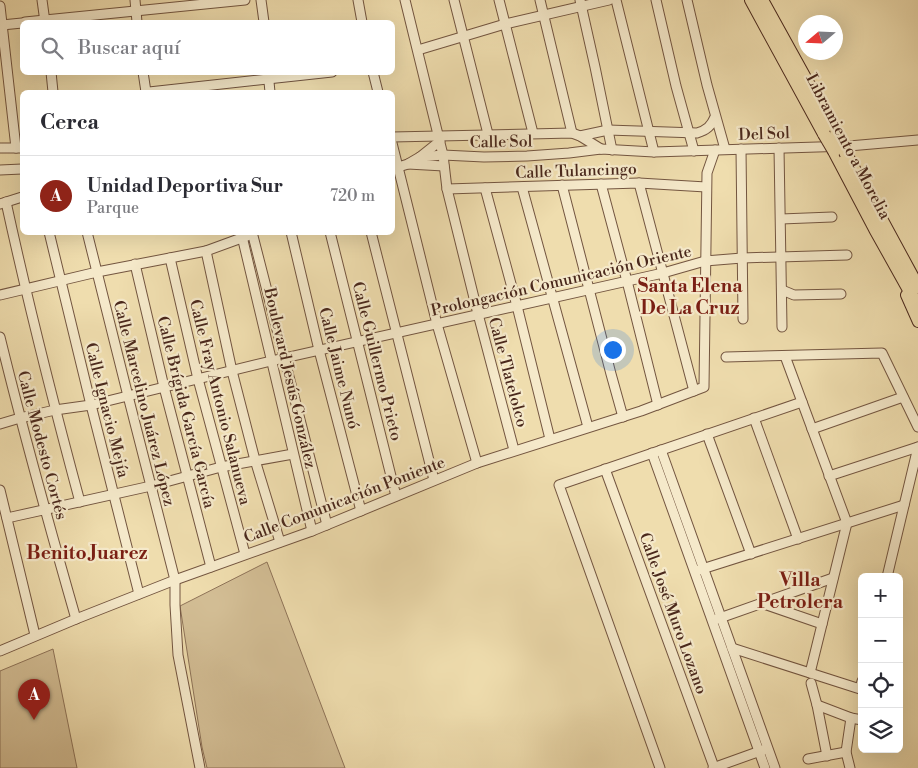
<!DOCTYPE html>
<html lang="es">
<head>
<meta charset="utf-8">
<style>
	:root { --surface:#fff; --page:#f7f7f7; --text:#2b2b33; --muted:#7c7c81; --line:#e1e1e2; --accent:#8f2418 }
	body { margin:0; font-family:"Libre Bodoni",serif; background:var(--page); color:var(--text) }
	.controls { position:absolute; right:15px; bottom:15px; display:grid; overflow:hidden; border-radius:8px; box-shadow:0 5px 20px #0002 }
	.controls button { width:45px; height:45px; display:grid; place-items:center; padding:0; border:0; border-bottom:1px solid var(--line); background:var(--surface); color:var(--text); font:25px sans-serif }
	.compass { position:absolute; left:798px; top:15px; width:45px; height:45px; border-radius:50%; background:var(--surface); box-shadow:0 5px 20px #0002; rotate:251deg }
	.you { position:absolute; left:612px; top:349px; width:18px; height:18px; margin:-12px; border:4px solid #fff; border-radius:50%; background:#1a73e8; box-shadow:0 0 0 8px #1a73e833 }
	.badge { display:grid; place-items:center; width:32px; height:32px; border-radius:50%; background:var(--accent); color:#fff; font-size:16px; font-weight:700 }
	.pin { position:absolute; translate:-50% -41px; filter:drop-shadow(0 1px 2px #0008) }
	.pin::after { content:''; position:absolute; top:26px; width:18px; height:15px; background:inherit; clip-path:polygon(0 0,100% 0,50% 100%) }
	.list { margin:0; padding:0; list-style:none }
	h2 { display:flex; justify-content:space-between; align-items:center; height:65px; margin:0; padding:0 20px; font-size:21px }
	h2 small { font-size:16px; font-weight:400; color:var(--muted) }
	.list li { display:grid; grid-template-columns:32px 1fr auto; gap:15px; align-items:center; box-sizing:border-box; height:80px; padding:0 20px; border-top:1px solid var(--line) }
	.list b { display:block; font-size:19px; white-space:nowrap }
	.list p { margin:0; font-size:16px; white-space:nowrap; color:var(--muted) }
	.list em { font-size:16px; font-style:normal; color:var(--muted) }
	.icon { flex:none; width:28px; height:28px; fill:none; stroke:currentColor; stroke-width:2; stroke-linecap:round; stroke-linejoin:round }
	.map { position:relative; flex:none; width:918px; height:768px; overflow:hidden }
	.search { position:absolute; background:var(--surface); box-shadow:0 5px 20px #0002; left:20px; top:20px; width:375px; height:55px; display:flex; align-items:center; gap:12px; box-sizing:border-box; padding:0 18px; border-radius:8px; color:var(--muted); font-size:19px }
	.panel { position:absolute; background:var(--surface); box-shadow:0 5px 20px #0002; left:20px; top:90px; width:375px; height:145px; border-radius:8px }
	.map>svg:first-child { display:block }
</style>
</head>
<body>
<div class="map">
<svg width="918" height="768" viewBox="0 0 918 768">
	<rect width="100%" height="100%" fill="#efddae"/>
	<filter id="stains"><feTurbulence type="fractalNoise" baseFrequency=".004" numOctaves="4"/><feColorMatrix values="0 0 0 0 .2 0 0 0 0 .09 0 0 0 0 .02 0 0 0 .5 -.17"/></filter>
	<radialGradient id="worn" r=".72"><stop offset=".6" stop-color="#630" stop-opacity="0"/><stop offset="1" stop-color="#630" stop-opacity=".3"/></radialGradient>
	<g fill="#d3be95" stroke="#8e7358">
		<path d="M 267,562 L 345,768 L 207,768 L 202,747 L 180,606 Z"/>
		<path d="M 53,649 L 77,768 L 0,768 L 0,671 Z"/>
	</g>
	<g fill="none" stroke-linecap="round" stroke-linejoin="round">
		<defs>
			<g id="minor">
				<path d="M 42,0 L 45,22"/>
				<path d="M 135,0 L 137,22"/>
				<path d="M 261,0 L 264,22"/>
				<path d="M 358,0 L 362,22"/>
				<path d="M 405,0 L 443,155 L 447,189 L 478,314 L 514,450"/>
				<path d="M 454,0 L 488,134"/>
				<path d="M 499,0 L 533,133"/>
				<path d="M 540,0 L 572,133"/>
				<path d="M 580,0 L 595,67 L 612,150"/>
				<path d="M 616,0 L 654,152"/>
				<path d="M 656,0 L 676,86 L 694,151"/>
				<path d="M 687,0 L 707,85 L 725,149"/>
				<path d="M 0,6 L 16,148"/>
				<path d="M 25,22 L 245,0"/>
				<path d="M 2,25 L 22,23"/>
				<path d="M 418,50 L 505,24 L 609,0"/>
				<path d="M 51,72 L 53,92"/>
				<path d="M 143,72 L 146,92"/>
				<path d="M 268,72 L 270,92"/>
				<path d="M 373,72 L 378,92"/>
				<path d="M 149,92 L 332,72"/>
				<path d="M 580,136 L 608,130 L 697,133 C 707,130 711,126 715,117"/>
				<path d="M 392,137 L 572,133 L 580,136 L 601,149"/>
				<path d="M 392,143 L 437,324 L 477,463"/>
				<path d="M 0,148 L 22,148"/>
				<path d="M 779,148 L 782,327"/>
				<path d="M 741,149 L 743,319"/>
				<path d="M 420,157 L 440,141"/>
				<path d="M 408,164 L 444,166"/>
				<path d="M 392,169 L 408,164 L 420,157 L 443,155 L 484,157 L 527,156 L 569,153 L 601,149 L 654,152 L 849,146 L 918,140"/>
				<path d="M 0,170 L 22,169"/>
				<path d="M 639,183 L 694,391"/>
				<path d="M 601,184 L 627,281 L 658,405"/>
				<path d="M 562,185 L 611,374 L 623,417"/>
				<path d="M 522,187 L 588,427"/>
				<path d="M 485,188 L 517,306 L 550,439"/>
				<path d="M 447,189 L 639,183 L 706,187"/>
				<path d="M 6,202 C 28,303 53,402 80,502"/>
				<path d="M 0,204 L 22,197"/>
				<path d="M 781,219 L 832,217"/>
				<path d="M 49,232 L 91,405 L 139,594"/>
				<path d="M 87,232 L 128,396 L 175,580 L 175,605 L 178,655 L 200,768"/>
				<path d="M 241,232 L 312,531"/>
				<path d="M 252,232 L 327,525"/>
				<path d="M 291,232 L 319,350 L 361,511"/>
				<path d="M 330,232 L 396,496"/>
				<path d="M 371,232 L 434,480"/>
				<path d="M 206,251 L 232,371 L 255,460 L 280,542"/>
				<path d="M 170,258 L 198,379 L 245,554"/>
				<path d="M 135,264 L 164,387 L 211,567"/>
				<path d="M 782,290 L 794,295 L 841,294"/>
				<path d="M 0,295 L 97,272 L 206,251 L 247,236"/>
				<path d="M 0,337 C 23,431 49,525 76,619"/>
				<path d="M 785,356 L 847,523 L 810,673"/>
				<path d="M 726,357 L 882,353 L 918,427"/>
				<path d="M 754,418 L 798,539"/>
				<path d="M 0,424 L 20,418 L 55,410 L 91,405 L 271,361 L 663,273 L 705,261 L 742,258 L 847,255"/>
				<path d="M 812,429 L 903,397"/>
				<path d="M 707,434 L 751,554"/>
				<path d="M 661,450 L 775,768"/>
				<path d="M 652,453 L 765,768"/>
				<path d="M 605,469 L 714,767"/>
				<path d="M 829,476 L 918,447"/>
				<path d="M 0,490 L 35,635"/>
				<path d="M 7,518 L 151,486 L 221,467 L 293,454"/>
				<path d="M 699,570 L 904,505"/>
				<path d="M 887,577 L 918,447"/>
				<path d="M 761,603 L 822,624"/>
				<path d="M 717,619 L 833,578"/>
				<path d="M 732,648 L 860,689 L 862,681"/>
				<path d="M 0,651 L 76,619 L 175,580 L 312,531 L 477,463 L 641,411 L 704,387 L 707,173 L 715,150"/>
				<path d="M 811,683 L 817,705 L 827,756"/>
				<path d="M 817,705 L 851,718 L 862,720"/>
				<path d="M 808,759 L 846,752"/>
				<path d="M 660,768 L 559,485 L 802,402"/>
				<path d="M 713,768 L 763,750"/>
				<path d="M 850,768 L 846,752 L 851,718"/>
			</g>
			<path id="major" d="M 906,295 L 918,322"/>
			<g id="highway">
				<path d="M 751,0 L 824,134"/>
				<path d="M 762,0 L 836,134"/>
				<path d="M 834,151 L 875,229 L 918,306"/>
				<path d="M 846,154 L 918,287"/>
			</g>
		</defs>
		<use href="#minor" stroke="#735540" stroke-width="11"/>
		<use href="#major" stroke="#4a281c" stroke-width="12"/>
		<use href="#highway" stroke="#4a281c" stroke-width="14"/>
		<use href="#minor" stroke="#f5e9ca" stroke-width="9"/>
		<use href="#major" stroke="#efddae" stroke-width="10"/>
		<use href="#highway" stroke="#efddae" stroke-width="12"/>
		<defs>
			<g id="highway-bridge">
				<path d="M 824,134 L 834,151"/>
				<path d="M 836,134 L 846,154"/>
			</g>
		</defs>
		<use href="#highway-bridge" stroke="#4a281c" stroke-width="14" stroke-linecap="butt"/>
		<use href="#highway-bridge" stroke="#efddae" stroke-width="12"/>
	</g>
	<g text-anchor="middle" stroke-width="4.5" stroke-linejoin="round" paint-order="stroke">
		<g font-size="16" fill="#4a281c" stroke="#f5e9ca">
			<text transform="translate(764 133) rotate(-2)" y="6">Del Sol</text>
			<text transform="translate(501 141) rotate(-1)" y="6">Calle Sol</text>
			<text transform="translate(849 146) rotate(62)" y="6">Libramiento a Morelia</text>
			<text transform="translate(576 170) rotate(-2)" y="6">Calle Tulancingo</text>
			<text transform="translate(561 280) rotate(-13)" y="6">Prolongación Comunicación Oriente</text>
			<text transform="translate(378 361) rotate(76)" y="6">Calle Guillermo Prieto</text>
			<text transform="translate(340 368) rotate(76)" y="6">Calle Jaime Nunó</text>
			<text transform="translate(509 372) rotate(75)" y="6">Calle Tlatelolco</text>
			<text transform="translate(291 378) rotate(77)" y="6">Boulevard Jesús González</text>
			<text transform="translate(221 402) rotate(76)" y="6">Calle Fray Antonio Salanueva</text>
			<text transform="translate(145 403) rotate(76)" y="6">Calle Marcelino Juárez López</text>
			<text transform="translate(108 410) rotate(76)" y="6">Calle Ignacio Mejía</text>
			<text transform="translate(187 412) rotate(76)" y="6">Calle Brígida García García</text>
			<text transform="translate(43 445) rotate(75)" y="6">Calle Modesto Cortés</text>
			<text transform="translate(344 499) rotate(-21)" y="6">Calle Comunicación Poniente</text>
			<text transform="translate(674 613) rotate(70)" y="6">Calle José Muro Lozano</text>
		</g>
		<g font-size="19" font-weight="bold" fill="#7a1f14" stroke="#f5e9ca">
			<text x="690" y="292">Santa Elena<tspan x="690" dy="22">De La Cruz</tspan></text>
			<text x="87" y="559">Benito Juarez</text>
			<text x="800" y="586">Villa<tspan x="800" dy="22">Petrolera</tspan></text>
		</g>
	</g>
	<rect width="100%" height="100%" filter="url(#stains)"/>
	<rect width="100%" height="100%" fill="url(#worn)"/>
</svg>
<div class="controls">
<button>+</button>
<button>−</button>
<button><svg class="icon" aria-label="locate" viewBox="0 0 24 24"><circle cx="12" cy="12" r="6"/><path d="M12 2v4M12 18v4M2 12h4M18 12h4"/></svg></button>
<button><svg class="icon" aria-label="layers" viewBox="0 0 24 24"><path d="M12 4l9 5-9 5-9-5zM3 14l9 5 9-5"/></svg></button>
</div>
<svg class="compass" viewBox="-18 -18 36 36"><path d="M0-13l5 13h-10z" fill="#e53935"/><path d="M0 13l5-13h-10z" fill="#7c7c81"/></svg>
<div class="you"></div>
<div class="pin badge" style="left:34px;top:720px">A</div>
<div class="search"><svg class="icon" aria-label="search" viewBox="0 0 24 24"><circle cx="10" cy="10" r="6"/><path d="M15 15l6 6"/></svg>Buscar aquí</div>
<section class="panel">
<h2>Cerca<small></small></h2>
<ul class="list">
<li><span class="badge">A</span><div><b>Unidad Deportiva Sur</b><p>Parque</p></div><em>720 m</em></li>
</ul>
</section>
</div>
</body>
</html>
